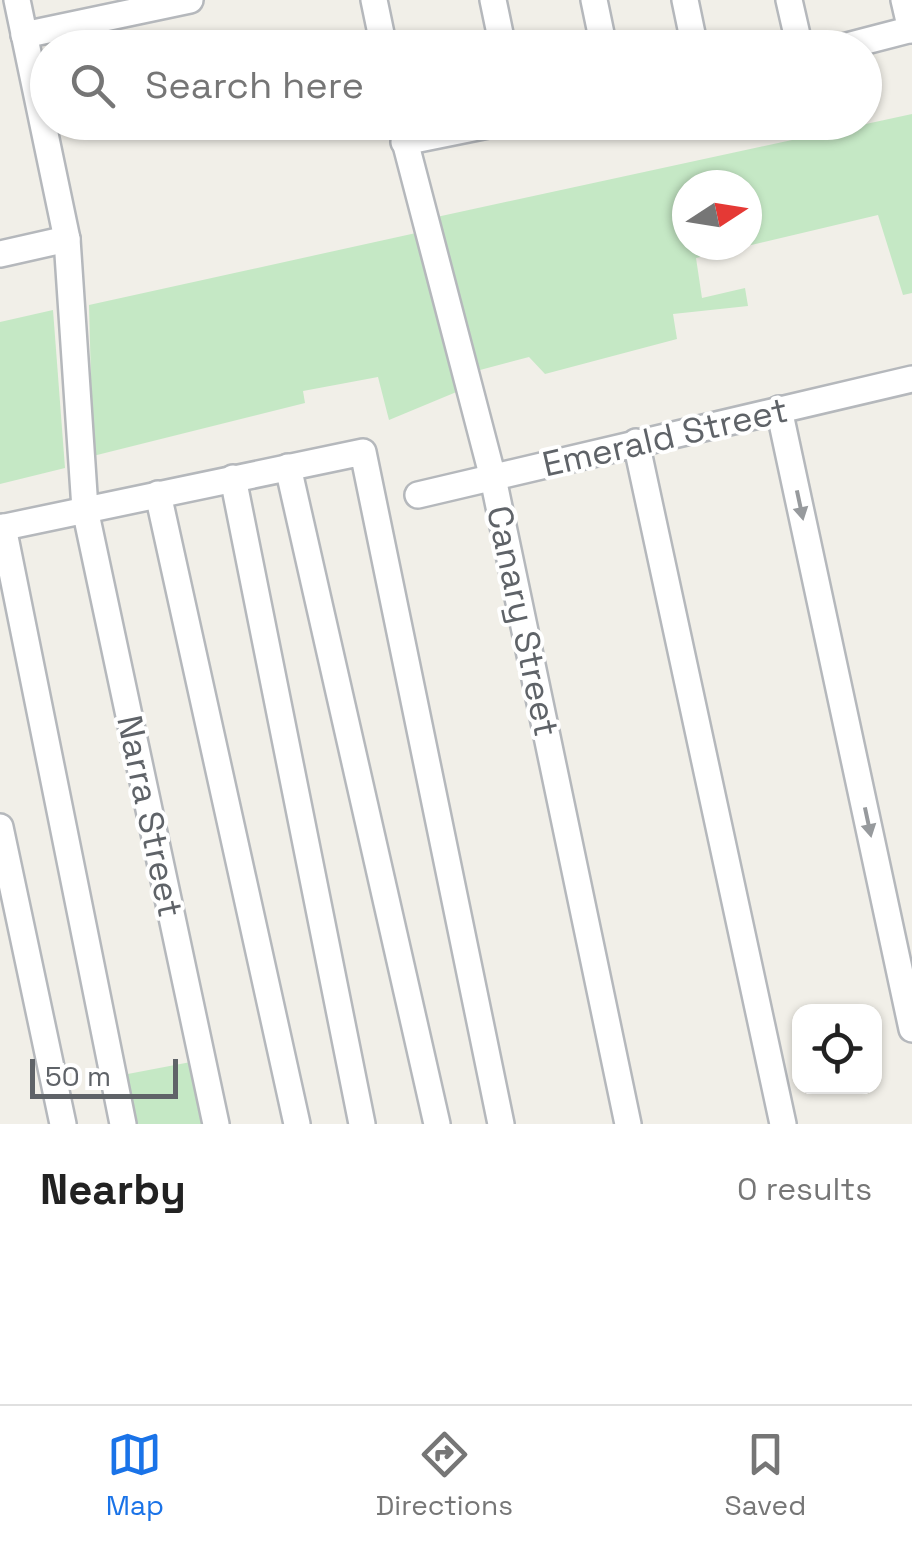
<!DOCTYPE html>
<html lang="en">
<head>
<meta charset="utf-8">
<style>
	:root { --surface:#fff; --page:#f2f2f2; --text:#222; --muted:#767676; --line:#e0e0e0; --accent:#1a73e8 }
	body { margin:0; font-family:"Space Grotesk",sans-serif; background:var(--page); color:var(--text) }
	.controls { position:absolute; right:30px; bottom:30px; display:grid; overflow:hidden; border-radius:20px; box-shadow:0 2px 8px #0004 }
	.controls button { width:90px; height:90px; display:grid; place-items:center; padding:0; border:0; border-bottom:2px solid var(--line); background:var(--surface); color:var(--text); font:50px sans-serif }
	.compass { position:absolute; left:672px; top:170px; width:90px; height:90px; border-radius:50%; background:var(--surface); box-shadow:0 2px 8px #0004; rotate:78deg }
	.scale { position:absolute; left:30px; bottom:25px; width:148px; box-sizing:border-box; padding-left:10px; border:5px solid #5f6368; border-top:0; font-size:28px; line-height:35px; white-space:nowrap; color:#5f6368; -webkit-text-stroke:8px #fff; paint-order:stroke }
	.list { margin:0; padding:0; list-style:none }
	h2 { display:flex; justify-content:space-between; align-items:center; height:130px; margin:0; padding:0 40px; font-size:42px }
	h2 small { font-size:32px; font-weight:400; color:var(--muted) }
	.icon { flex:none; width:55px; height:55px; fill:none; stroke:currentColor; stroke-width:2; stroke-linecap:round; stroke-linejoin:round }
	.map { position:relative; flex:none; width:912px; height:1124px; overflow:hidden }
	.search { position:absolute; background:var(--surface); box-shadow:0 2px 8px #0004; left:30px; right:30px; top:30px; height:110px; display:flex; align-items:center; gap:25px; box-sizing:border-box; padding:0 35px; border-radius:55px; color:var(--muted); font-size:38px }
	.sheet { height:280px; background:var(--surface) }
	nav { display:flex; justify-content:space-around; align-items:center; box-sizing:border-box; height:140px; border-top:2px solid var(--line); background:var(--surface); font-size:28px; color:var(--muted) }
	nav a { display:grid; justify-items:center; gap:5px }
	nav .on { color:var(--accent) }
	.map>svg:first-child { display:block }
</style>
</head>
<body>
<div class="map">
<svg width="912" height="1124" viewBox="0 0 912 1124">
	<rect width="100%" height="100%" fill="#f1efe8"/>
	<g fill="#c5e8c5" fill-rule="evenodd">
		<path d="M 912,114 L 912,293 L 903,295 L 878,215 L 696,258 L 702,298 L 745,288 L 748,306 L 673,314 L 677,339 L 545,374 L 529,357 L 480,370 L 432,218 ZM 687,185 L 747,185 L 747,245 L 687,245 Z"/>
		<path d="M 416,233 L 466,388 L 389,420 L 378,377 L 303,391 L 305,403 L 93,456 L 89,305 Z"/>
		<path d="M 53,310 L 65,468 L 0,484 L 0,322 Z"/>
		<path d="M 196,1061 L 211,1124 L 122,1124 L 112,1077 Z"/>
	</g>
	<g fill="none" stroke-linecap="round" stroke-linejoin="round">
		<defs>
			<g id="minor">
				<path d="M 17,0 L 67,239 L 85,509 L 216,1124"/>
				<path d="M 374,0 L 384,48"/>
				<path d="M 493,0 L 503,48"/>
				<path d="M 594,0 L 604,48"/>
				<path d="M 685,0 L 695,48"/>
				<path d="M 789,0 L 800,48"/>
				<path d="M 904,0 L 911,30"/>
				<path d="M 24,35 L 190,0"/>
				<path d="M 839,48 L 912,29"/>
				<path d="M 400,122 L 493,478 L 628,1124"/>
				<path d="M 404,142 L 503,122"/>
				<path d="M 0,254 L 67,239"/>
				<path d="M 779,409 L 912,1029"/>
				<path d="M 636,442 L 783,1124"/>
				<path d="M 288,467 L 437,1124"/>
				<path d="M 233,478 L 362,1124"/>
				<path d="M 158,494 L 297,1124"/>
				<path d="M 418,495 L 912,379"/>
				<path d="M 3,527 L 123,1124"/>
				<path d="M 0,528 L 363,452 L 501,1124"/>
				<path d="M 0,827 L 63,1124"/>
			</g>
		</defs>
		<use href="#minor" stroke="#b5b8bc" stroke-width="30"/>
		<use href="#minor" stroke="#fff" stroke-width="25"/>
	</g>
	<defs><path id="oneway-solid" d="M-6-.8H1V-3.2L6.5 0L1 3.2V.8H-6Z" transform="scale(2.5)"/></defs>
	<g fill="#979a9d">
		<use href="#oneway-solid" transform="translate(800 505) rotate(78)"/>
		<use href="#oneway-solid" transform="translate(868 822) rotate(78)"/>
	</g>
	<g text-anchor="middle" stroke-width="8" stroke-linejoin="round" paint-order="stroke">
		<g font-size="35" fill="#5f6368" stroke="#fff">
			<text transform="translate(665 437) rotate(-13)" y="12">Emerald Street</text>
			<text transform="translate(523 621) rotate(78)" y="12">Canary Street</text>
			<text transform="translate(150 816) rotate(78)" y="12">Narra Street</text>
		</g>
	</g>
</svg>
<div class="controls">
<button><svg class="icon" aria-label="locate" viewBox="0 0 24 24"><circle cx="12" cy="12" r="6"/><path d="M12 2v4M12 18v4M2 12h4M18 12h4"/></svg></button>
</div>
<svg class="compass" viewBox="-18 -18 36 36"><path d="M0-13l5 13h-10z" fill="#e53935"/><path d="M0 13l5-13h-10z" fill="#767676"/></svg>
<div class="scale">50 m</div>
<div class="search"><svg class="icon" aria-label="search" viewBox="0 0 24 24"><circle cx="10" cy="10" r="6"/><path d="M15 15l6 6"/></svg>Search here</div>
</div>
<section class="sheet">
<h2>Nearby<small>0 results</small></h2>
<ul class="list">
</ul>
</section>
<nav>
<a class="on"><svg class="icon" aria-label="map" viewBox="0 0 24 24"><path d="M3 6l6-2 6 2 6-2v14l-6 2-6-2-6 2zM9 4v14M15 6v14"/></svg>Map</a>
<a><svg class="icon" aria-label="directions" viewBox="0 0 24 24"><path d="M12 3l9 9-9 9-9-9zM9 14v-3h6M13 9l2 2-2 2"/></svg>Directions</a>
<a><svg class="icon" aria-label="saved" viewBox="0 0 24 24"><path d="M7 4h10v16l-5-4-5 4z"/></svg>Saved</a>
</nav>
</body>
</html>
